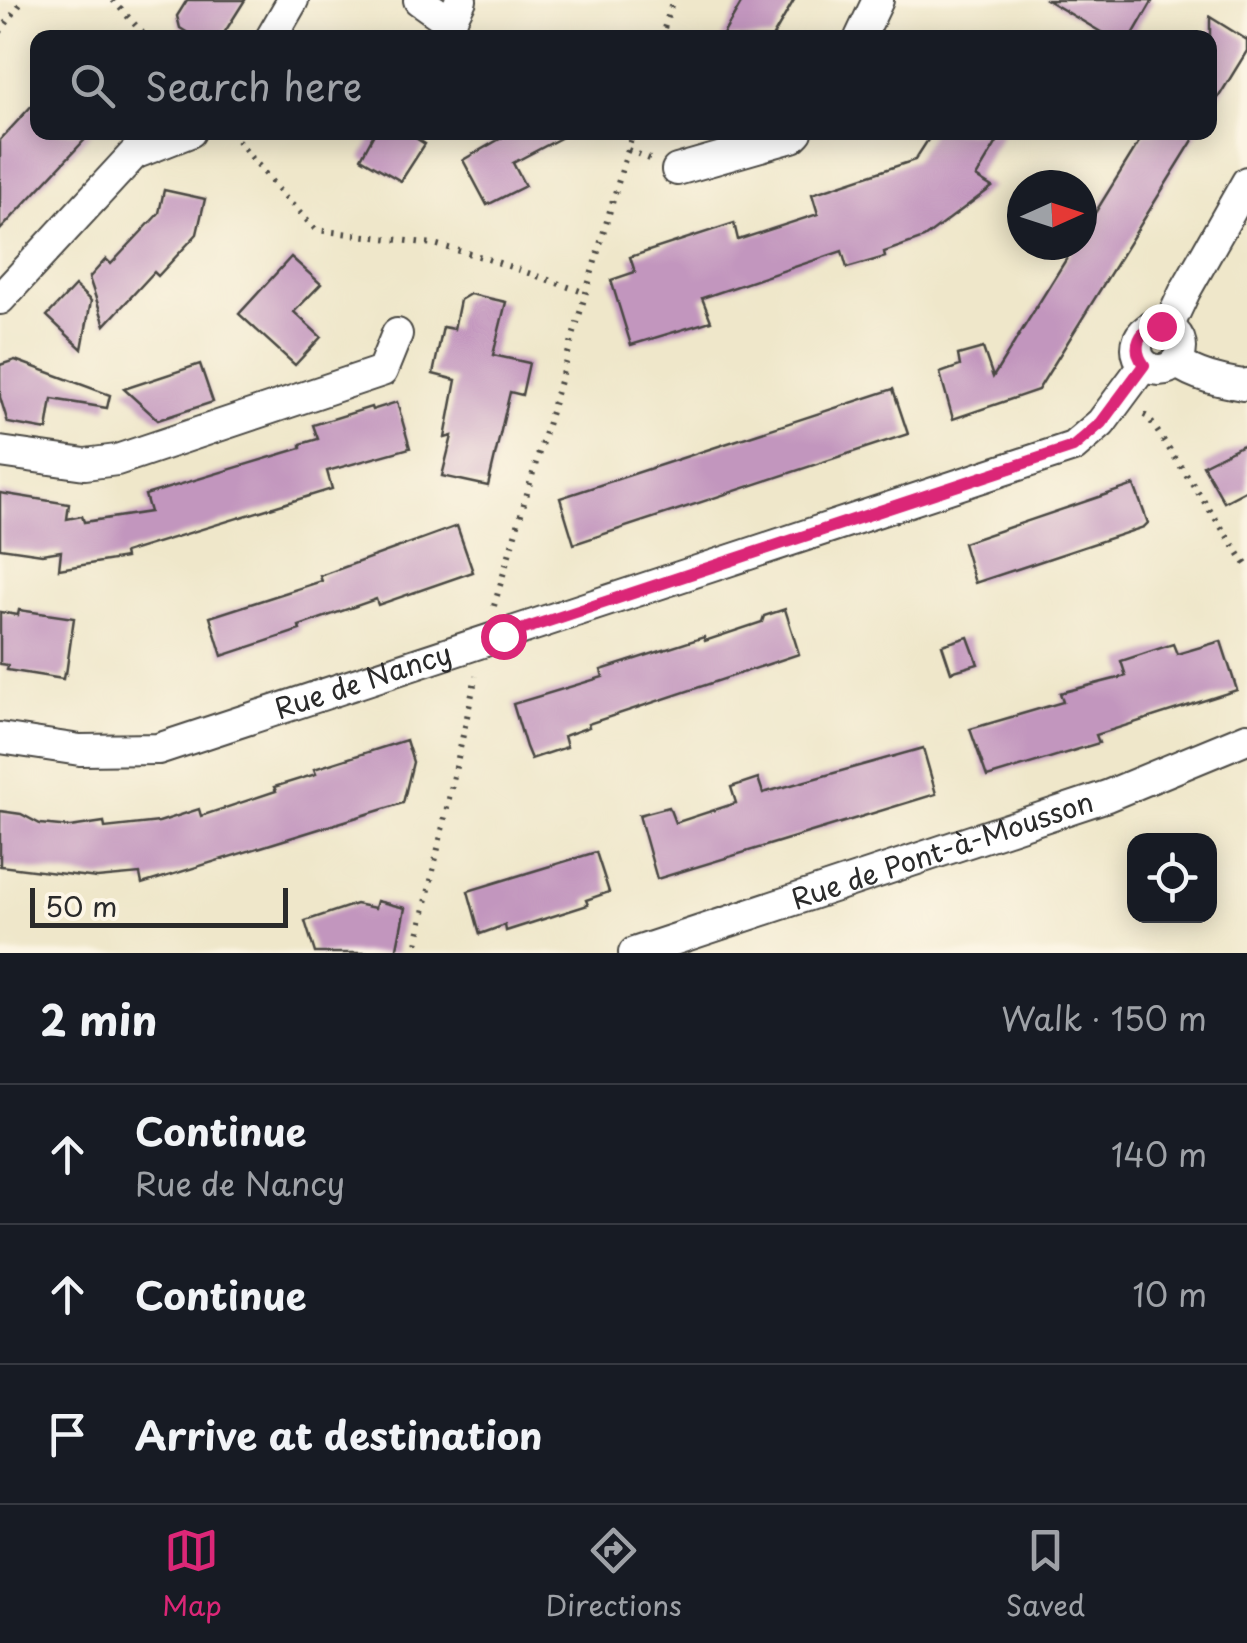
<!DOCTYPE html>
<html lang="en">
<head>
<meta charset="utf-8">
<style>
	:root { --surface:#171b24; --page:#242831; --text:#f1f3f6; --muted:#9ea1a6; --line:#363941; --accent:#db2777 }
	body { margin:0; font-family:"Playpen Sans",sans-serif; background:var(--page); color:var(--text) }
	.controls { position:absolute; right:30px; bottom:30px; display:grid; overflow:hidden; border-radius:20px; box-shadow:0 5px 25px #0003 }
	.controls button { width:90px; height:90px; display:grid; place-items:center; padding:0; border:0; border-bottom:2px solid var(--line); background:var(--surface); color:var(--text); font:50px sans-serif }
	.compass { position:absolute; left:1007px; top:170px; width:90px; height:90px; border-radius:50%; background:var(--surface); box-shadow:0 5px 25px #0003; rotate:87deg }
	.scale { position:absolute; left:30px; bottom:25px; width:258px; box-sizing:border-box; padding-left:10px; border:5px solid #2b2b2b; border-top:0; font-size:28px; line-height:35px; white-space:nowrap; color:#2b2b2b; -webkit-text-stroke:8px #fcf5e5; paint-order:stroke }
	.stop { position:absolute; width:30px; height:30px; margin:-22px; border:8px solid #db2777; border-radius:50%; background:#fff }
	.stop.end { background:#db2777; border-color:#fff; box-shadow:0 2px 10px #0008 }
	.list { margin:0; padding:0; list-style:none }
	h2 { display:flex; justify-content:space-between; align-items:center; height:130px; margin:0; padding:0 40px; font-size:42px }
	h2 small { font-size:32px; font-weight:400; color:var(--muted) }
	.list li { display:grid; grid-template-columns:65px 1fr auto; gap:30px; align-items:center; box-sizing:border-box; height:140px; padding:0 40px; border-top:2px solid var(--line) }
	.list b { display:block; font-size:38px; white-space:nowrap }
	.list p { margin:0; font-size:32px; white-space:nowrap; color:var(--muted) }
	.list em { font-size:32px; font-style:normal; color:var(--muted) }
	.icon { flex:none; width:55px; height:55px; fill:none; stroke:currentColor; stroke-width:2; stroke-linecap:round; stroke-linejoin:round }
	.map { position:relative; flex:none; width:1247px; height:953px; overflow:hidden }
	.search { position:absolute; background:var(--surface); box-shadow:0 5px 25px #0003; left:30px; right:30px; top:30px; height:110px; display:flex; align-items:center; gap:25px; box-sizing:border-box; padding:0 35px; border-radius:20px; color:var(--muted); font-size:38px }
	.sheet { height:550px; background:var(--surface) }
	nav { display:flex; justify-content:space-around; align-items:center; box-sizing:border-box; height:140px; border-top:2px solid var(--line); background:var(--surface); font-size:28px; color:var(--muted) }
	nav a { display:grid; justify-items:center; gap:5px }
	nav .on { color:var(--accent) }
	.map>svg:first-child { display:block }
</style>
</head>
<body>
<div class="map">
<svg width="1247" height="953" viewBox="0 0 1247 953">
	<rect width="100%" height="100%" fill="#fcf5e5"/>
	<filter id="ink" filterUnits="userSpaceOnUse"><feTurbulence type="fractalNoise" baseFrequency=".01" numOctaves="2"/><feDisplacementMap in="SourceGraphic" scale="20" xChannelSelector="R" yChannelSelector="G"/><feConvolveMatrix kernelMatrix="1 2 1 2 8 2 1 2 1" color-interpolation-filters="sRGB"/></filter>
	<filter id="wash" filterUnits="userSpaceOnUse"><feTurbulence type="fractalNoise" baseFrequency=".0048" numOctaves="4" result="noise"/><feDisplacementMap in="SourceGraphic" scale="40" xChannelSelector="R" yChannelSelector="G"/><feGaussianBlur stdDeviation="2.25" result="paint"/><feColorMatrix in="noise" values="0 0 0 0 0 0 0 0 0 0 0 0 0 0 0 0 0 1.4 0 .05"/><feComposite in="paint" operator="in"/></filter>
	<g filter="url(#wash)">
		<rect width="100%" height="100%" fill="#efe7ca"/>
		<g id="blocks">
			<g fill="#c296be">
				<path d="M 187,0 L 245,0 L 221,38 L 196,38 L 180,28 L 177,16 Z"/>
				<path d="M 743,0 L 794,0 L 772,38 L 721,38 Z"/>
				<path d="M 1047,0 L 1153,0 L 1131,38 L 1111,38 Z"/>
				<path d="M 1210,17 L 1247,40 L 1247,51 L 1210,111 Z"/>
				<path d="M 38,99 L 38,132 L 92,132 L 0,230 L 0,140 Z"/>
				<path d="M 375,132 L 406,132 L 425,144 L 401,181 L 361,158 Z"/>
				<path d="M 512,132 L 572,132 L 513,163 L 525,186 L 487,205 L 463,160 Z"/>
				<path d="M 933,132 L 1003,132 L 976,177 L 992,187 L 924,238 L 884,252 L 885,257 L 847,268 L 842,251 L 702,298 L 711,321 L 631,345 L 611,280 L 635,272 L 630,257 L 734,223 L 738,240 L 818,214 L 812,194 L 915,160 Z"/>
				<path d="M 1145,132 L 1198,132 L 1038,390 L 953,419 L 940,373 L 960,366 L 958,355 L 983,348 L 993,377 L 1075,245 L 1082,245 L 1082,234 Z"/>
				<path d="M 164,190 L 205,199 L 197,234 L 158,276 L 154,272 L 105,325 L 89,278 L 106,259 L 111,264 L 159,213 Z"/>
				<path d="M 291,257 L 321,284 L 294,312 L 321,337 L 295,365 L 239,314 Z"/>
				<path d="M 75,286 L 91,301 L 82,349 L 47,316 Z"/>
				<path d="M 470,294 L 506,302 L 493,355 L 529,363 L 522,395 L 510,392 L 488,486 L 442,476 L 452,436 L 445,438 L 456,380 L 433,374 L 443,327 L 454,329 L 460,300 Z"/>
				<path d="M 15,360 L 110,395 L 107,408 L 52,399 L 47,430 L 8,423 L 0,397 L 0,365 Z"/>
				<path d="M 200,364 L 213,402 L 158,420 L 124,389 Z"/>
				<path d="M 893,389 L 908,434 L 574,544 L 560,498 Z"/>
				<path d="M 397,402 L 410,448 L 327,471 L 332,489 L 124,553 L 125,558 L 59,569 L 61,551 L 42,554 L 0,548 L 0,493 L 69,504 L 67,519 L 82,516 L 84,522 L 150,512 L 145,495 L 301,448 L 301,444 L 318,439 L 313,425 L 371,407 L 372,410 Z"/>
				<path d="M 1247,443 L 1247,490 L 1224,502 L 1203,465 Z"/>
				<path d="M 1134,485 L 1148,523 L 1144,527 L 975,583 L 963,543 Z"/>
				<path d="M 457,526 L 473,572 L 378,605 L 376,599 L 299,626 L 300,630 L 222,656 L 210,617 L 322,581 L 320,576 Z"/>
				<path d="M 785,609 L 799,654 L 588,724 L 589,727 L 564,736 L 567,747 L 531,759 L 526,747 L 513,704 L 603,677 L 601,670 L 704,637 L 705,641 L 762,622 L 764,616 Z"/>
				<path d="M 19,610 L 74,618 L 66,674 L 64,673 L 63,679 L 7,670 L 8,665 L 0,664 L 0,612 L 18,615 Z"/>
				<path d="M 968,637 L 978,664 L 951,672 L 942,645 Z"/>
				<path d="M 1221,641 L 1237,690 L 1096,735 L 1099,743 L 987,777 L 970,729 L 1063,702 L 1060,693 L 1126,676 L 1121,661 L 1173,644 L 1177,654 Z"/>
				<path d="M 406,740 L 413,762 L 403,803 L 142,884 L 140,874 L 97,878 L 0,866 L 0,811 L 21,814 L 40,824 L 70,827 L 104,822 L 105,828 L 159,822 L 199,809 L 201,816 L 276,791 L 274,787 L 316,774 L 314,769 Z"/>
				<path d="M 923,748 L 936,794 L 657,879 L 639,815 L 669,807 L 675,823 L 736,803 L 731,787 L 758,778 L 763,793 Z"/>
				<path d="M 596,852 L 609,892 L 586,900 L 588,905 L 506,931 L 505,925 L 480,934 L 468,891 Z"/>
				<path d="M 377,901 L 405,908 L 396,953 L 315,953 L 305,921 L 356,904 L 375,908 Z"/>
			</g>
		</g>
	</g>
	<g filter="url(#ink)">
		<use href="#blocks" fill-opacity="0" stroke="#484743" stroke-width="2.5"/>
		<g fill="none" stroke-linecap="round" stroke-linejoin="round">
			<defs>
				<g id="minor">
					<path d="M 419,0 L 450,22 L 461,0"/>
					<path d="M 271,38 L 293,0"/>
					<path d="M 860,38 L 878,0"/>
					<path d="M 677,170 L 792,137 L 797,132"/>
					<path d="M 0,299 L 134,154 L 190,132"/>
					<circle cx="1159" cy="348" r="22"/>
					<path d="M 1168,327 L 1185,291 L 1247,182"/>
					<path d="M 1176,362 C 1196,376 1220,381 1243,385 L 1247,384"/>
					<path d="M 0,452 L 85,464 L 117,460 L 382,371 L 397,334"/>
					<path id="s1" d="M 0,738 L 80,750 L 158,749 L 1073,447 L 1101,423 L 1144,365"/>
					<path id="s2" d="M 634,953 L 1107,796 L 1247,738"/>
				</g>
			</defs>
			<use href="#minor" stroke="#484743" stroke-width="34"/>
			<g stroke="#484743" stroke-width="6" stroke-dasharray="2.5 8" stroke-linecap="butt">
				<path d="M 113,0 L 147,38"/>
				<path d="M 0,32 L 23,0"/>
				<path d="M 661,38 L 673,0"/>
				<path d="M 231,132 L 282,194 L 316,230 L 434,244 L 482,257 L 586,293"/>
				<path d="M 628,150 L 650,159"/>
				<path d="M 1144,415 L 1148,417 L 1247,566"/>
				<path d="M 494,606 L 633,132"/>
				<path d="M 415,953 L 476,676"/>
			</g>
			<use href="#minor" stroke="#fff" stroke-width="30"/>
		</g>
	</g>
	<g fill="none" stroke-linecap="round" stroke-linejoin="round" filter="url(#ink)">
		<path stroke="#db2777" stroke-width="12" d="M 503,636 L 1073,447 L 1101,423 L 1144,365 C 1131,347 1139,328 1161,326"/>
	</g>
	<g text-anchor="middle" stroke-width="8" stroke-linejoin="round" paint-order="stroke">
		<g font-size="28" fill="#2b2b2b" stroke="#fcf5e5">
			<text dy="10" stroke="none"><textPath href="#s1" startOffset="375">Rue de Nancy</textPath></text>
			<text dy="10" stroke="none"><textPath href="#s2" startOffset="325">Rue de Pont-à-Mousson</textPath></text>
		</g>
	</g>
</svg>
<div class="controls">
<button><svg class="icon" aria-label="locate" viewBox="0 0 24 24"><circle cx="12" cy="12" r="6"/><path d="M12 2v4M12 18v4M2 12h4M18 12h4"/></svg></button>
</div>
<svg class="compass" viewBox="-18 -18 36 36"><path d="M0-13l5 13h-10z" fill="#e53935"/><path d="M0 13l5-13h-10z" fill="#9ea1a6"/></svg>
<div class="scale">50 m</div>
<div class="stop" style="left:503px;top:636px"></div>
<div class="stop end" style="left:1161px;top:326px"></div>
<div class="search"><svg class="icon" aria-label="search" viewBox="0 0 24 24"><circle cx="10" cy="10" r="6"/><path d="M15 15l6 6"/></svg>Search here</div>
</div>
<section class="sheet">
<h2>2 min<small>Walk · 150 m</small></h2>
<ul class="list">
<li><svg class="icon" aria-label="ahead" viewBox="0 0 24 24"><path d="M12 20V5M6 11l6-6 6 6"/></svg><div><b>Continue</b><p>Rue de Nancy</p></div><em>140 m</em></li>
<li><svg class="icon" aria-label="ahead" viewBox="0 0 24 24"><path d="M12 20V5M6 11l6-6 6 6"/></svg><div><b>Continue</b></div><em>10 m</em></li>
<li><svg class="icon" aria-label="arrive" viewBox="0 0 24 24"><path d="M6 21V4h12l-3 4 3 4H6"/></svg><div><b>Arrive at destination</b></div></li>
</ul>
</section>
<nav>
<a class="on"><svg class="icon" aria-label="map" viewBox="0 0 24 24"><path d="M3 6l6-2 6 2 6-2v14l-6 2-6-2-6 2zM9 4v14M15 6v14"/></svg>Map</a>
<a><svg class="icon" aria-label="directions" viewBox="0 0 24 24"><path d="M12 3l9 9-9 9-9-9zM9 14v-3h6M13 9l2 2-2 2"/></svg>Directions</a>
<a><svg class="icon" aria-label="saved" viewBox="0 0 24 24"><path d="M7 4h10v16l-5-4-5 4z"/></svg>Saved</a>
</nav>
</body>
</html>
